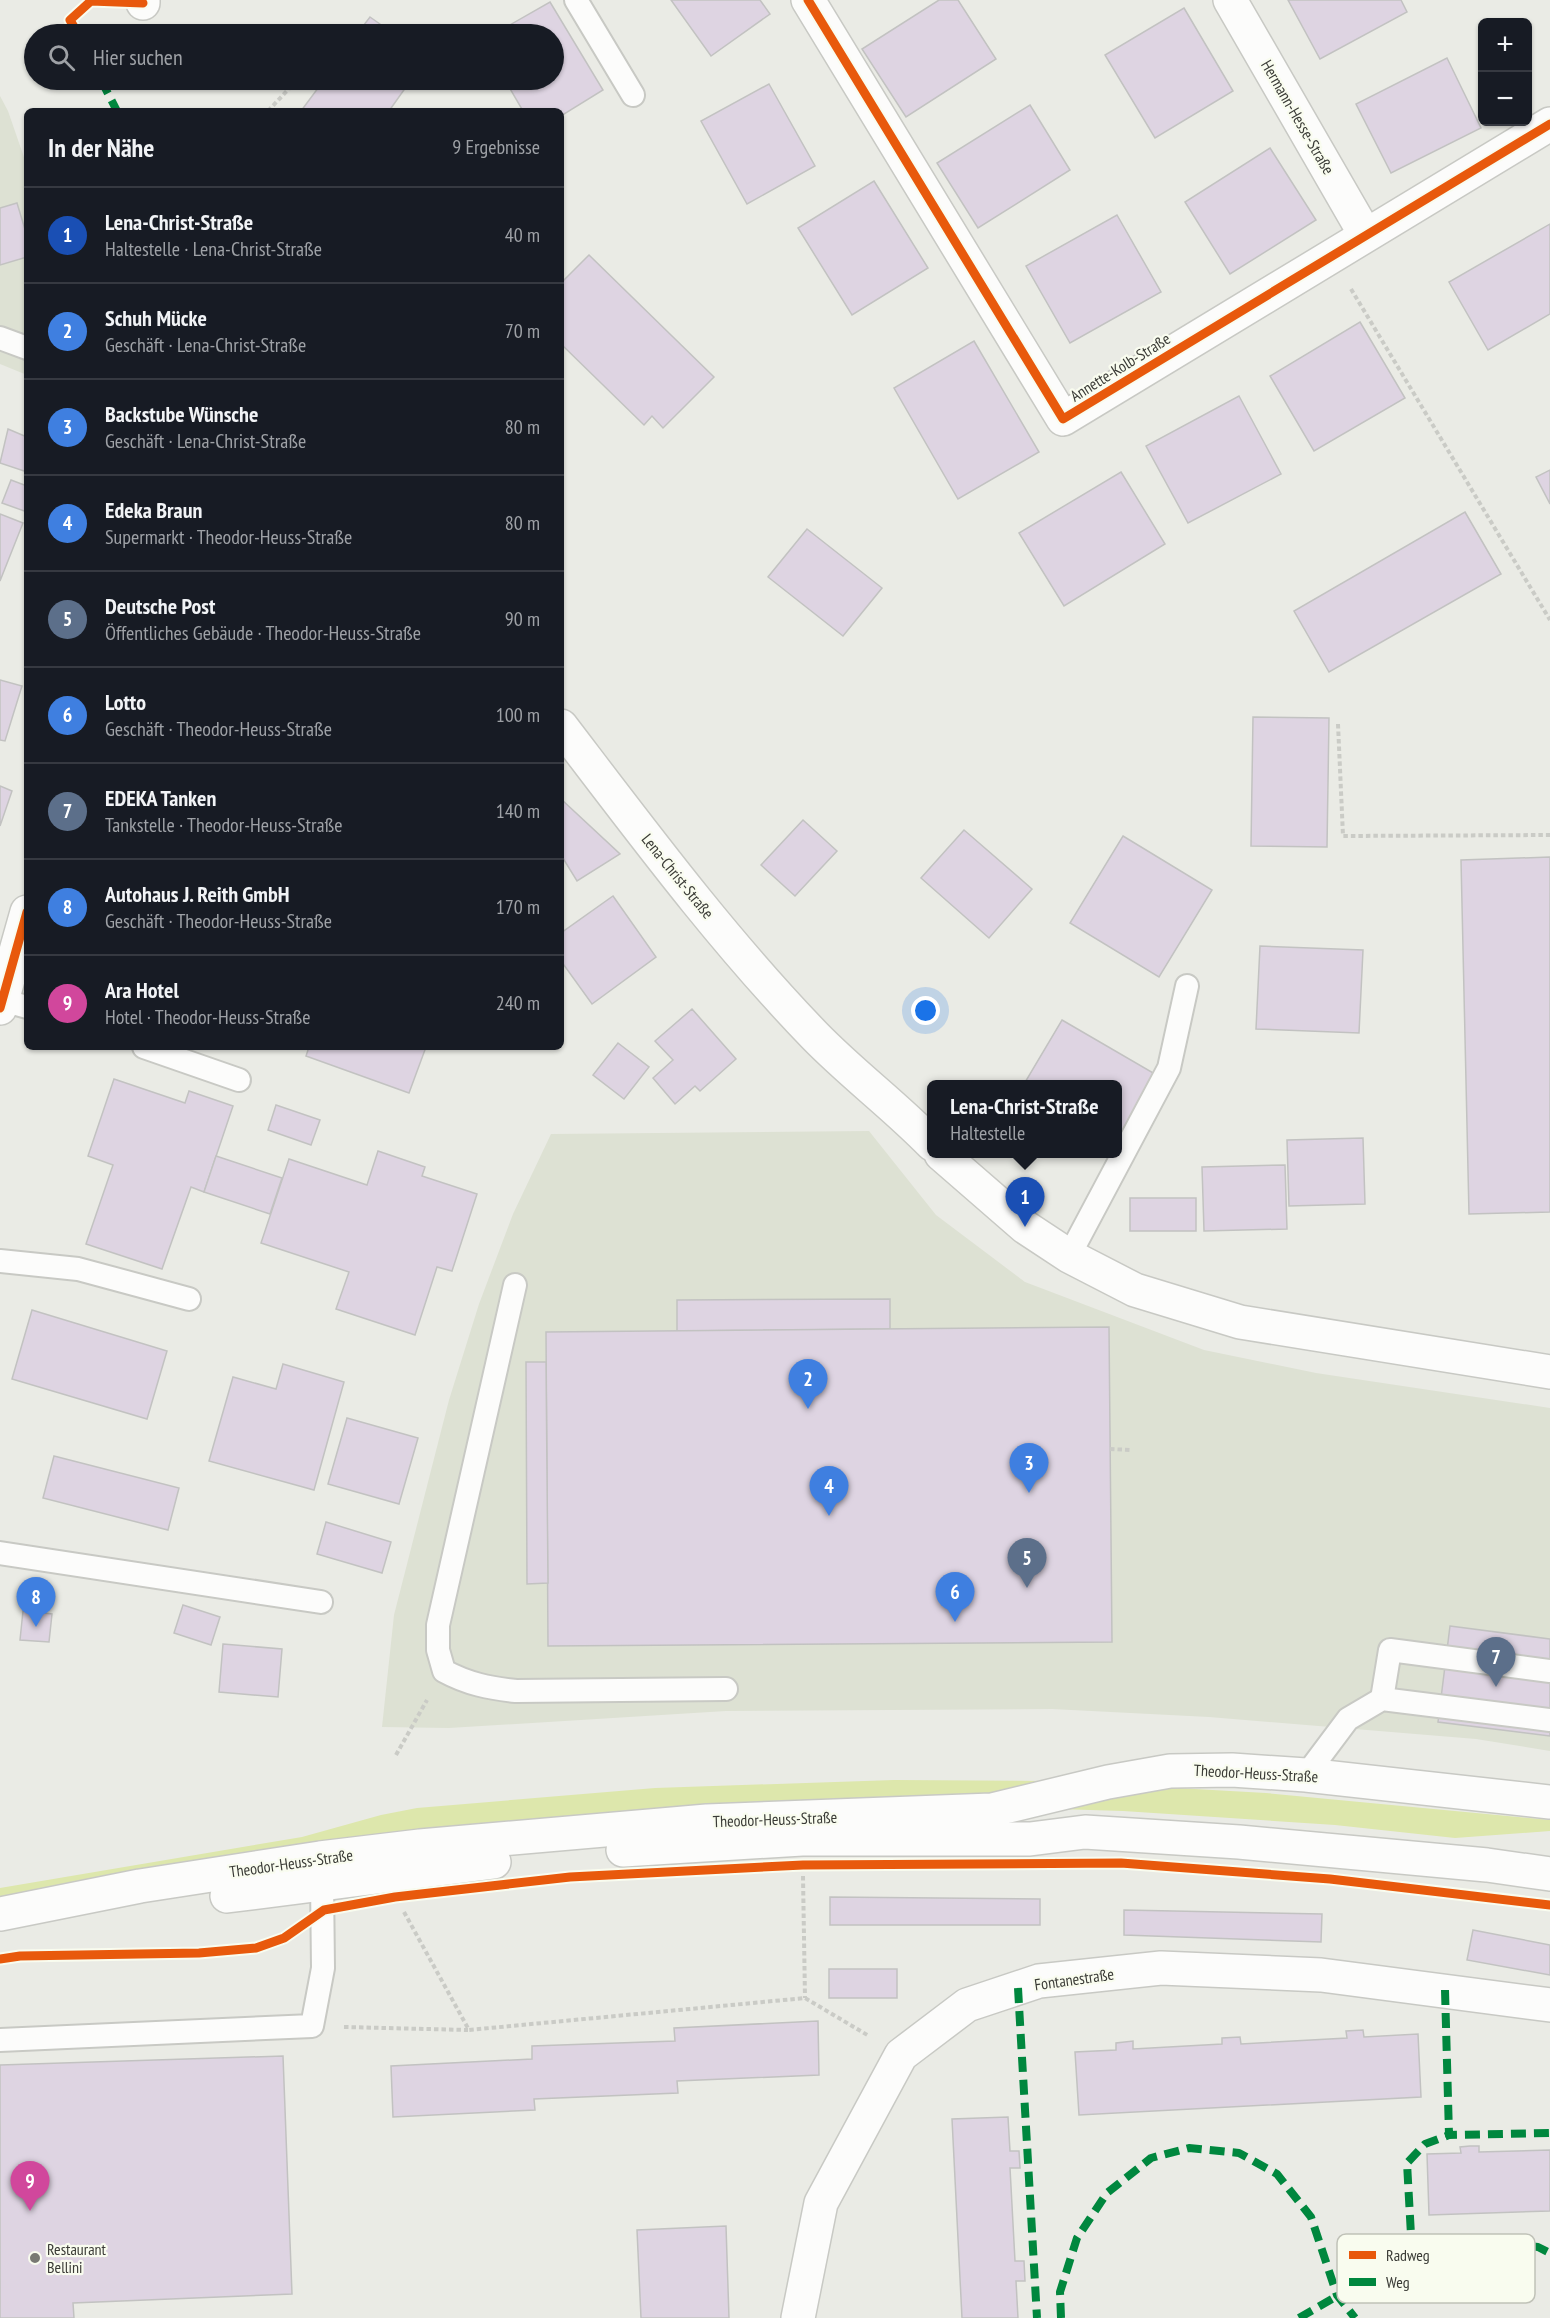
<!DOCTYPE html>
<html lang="de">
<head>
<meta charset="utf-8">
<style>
	:root { --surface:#171b24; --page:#242831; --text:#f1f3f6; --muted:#9ea1a6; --line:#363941; --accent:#787973 }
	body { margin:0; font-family:"PT Sans Narrow",sans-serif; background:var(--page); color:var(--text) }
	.controls { position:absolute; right:18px; top:18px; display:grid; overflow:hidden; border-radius:9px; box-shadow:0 2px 4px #0004 }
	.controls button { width:54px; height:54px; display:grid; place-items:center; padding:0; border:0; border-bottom:2px solid var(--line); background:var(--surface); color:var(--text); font:30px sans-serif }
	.you { position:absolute; left:926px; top:1011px; width:21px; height:21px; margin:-15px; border:4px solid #fff; border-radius:50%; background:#1a73e8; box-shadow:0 0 0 9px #1a73e833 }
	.badge { display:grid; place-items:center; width:39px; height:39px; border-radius:50%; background:var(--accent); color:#fff; font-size:20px; font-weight:700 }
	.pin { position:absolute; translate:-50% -50px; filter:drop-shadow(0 2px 3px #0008) }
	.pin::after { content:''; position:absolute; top:32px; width:21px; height:18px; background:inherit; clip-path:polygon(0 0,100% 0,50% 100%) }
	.popup { position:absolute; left:927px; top:1080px; width:195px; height:78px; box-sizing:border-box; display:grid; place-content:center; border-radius:9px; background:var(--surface); filter:drop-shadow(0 2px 4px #0005); font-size:20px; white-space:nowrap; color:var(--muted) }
	.popup b { font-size:22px; color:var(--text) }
	.popup::after { content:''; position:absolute; left:50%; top:100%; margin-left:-12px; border:12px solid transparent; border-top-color:var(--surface) }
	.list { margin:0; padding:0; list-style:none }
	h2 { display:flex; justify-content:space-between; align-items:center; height:78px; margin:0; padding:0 24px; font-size:26px }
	h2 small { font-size:20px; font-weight:400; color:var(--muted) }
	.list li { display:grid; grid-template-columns:39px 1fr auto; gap:18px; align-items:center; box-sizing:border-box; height:96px; padding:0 24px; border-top:2px solid var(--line) }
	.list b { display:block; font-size:22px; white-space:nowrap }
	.list p { margin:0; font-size:20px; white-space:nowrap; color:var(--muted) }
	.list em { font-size:20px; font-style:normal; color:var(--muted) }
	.icon { flex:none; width:33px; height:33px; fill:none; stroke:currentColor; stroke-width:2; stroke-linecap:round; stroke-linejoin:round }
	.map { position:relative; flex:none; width:1550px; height:2318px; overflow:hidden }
	.search { position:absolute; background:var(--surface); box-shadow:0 2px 4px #0004; left:24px; top:24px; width:540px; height:66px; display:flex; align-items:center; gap:15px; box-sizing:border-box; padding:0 21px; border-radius:33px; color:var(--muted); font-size:22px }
	.panel { position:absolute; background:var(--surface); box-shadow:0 2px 4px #0004; left:24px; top:108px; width:540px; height:942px; border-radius:9px }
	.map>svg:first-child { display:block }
</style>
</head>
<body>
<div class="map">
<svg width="1550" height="2318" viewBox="0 0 1550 2318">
	<rect width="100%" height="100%" fill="#eaebe5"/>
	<g fill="#dde1d3">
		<path d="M 0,96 L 8,111 L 27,166 L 27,375 L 0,364 Z"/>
		<path d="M 869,1131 L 936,1215 L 1025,1282 L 1204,1350 L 1316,1373 L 1550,1408 L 1550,1751 L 1476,1739 L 1209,1717 L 1052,1709 L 726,1711 L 449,1728 L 382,1727 L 394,1615 L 449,1400 L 479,1304 L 513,1214 L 551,1134 Z"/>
	</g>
	<path fill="#dde7ac" d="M 894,1780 L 1052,1781 L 1266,1793 L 1550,1820 L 1550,1831 L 1455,1838 L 1335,1825 L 1123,1811 L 964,1806 L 0,1901 L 0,1888 L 302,1837 L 381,1815 L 417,1808 L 655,1788 Z"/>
	<g fill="#ded4e2" stroke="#c2c2c1" stroke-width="1.5">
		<path d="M 671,0 L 760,0 L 770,14 L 711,56 Z"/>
		<path d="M 939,0 L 958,0 L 996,59 L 906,117 L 862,49 Z"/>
		<path d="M 1288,0 L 1401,0 L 1407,12 L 1320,59 Z"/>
		<path d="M 550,2 L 603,90 L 561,116 L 561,111 L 523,111 L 505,80 L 554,80 L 554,34 L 494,34 Z"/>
		<path d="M 1184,8 L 1233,91 L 1155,138 L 1105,55 Z"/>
		<path d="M 370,17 L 394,34 L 357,34 Z"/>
		<path d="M 1447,58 L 1481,128 L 1391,173 L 1356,104 Z"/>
		<path d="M 324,80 L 411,80 L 389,111 L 301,111 Z"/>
		<path d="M 769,84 L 815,166 L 747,204 L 701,121 Z"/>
		<path d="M 1030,105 L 1070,170 L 978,228 L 937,163 Z"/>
		<path d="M 1270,148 L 1316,220 L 1230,274 L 1185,202 Z"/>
		<path d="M 874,181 L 928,268 L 852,315 L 798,228 Z"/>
		<path d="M 17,203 L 27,236 L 27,257 L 0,265 L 0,208 Z"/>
		<path d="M 1117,215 L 1161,292 L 1070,343 L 1026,266 Z"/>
		<path d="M 1550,224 L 1550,314 L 1488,350 L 1449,282 Z"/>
		<path d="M 589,255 L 714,377 L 663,428 L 652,416 L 644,425 L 561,344 L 561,283 Z"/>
		<path d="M 1360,322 L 1405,398 L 1314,451 L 1270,376 Z"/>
		<path d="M 974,341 L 1039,452 L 958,499 L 894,388 Z"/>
		<path d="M 1239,396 L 1281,474 L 1188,523 L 1146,446 Z"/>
		<path d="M 8,429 L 27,437 L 27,472 L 0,463 Z"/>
		<path d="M 1550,470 L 1550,504 L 1536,477 Z"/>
		<path d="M 1121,472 L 1165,544 L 1064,606 L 1019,533 Z"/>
		<path d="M 11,480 L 27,486 L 27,512 L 2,503 Z"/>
		<path d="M 1465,512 L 1501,574 L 1329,672 L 1294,611 Z"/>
		<path d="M 0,514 L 23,523 L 0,581 Z"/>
		<path d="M 807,529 L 882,588 L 843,636 L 768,577 Z"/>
		<path d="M 0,680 L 22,686 L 5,741 L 0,740 Z"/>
		<path d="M 1253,717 L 1329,718 L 1327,847 L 1251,846 Z"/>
		<path d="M 0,786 L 12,791 L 0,826 Z"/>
		<path d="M 561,799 L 620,854 L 577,881 L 561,855 Z"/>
		<path d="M 803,820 L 837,851 L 795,896 L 761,865 Z"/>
		<path d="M 964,830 L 1032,889 L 989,938 L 921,878 Z"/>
		<path d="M 1123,836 L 1212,890 L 1159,977 L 1070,923 Z"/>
		<path d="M 1550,857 L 1550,1212 L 1469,1214 L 1461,860 Z"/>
		<path d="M 613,896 L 656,957 L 592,1004 L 561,961 L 561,933 Z"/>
		<path d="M 1260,946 L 1363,950 L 1359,1033 L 1256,1029 Z"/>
		<path d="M 692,1009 L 736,1059 L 700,1091 L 695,1086 L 675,1104 L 653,1078 L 673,1060 L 655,1041 Z"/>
		<path d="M 1062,1020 L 1155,1074 L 1118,1138 L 1118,1084 L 1024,1084 Z"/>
		<path d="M 618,1043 L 649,1067 L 624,1099 L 593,1075 Z"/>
		<path d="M 309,1047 L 426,1047 L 409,1093 L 306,1056 Z"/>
		<path d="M 114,1079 L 185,1103 L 189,1091 L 233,1106 L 204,1192 L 191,1187 L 162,1269 L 86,1244 L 113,1165 L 88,1156 Z"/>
		<path d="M 276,1105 L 320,1120 L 311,1145 L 268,1130 Z"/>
		<path d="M 1363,1138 L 1365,1204 L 1289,1206 L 1287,1140 Z"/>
		<path d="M 378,1151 L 425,1167 L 422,1176 L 477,1194 L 452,1271 L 437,1267 L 415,1335 L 336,1309 L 349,1272 L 261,1243 L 289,1159 L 367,1185 Z"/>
		<path d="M 216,1156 L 282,1178 L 270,1214 L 204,1192 Z"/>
		<path d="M 1285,1165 L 1287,1229 L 1204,1231 L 1202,1167 Z"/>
		<rect x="1130" y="1198" width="66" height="33"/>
		<path d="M 890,1299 L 890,1329 L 677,1331 L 677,1300 Z"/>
		<path d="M 32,1310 L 167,1351 L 147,1419 L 12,1379 Z"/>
		<path d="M 1109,1327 L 1112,1642 L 548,1646 L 546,1332 Z"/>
		<path d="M 526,1362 L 546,1362 L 548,1583 L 527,1584 Z"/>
		<path d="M 283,1364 L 344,1382 L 314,1490 L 209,1461 L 233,1377 L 276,1389 Z"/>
		<path d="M 347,1418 L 418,1438 L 399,1504 L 328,1484 Z"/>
		<path d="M 54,1456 L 179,1488 L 168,1530 L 43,1498 Z"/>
		<path d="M 326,1522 L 391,1542 L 382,1573 L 317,1554 Z"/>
		<path d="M 183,1605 L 220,1617 L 211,1645 L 174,1633 Z"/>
		<path d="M 23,1611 L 52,1614 L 49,1642 L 20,1640 Z"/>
		<path d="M 1450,1626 L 1550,1639 L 1550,1736 L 1438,1722 Z"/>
		<path d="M 223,1644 L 282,1649 L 278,1697 L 219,1692 Z"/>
		<path d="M 830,1897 L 1040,1899 L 1040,1925 L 830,1925 Z"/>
		<path d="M 1124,1910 L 1322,1914 L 1321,1942 L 1124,1935 Z"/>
		<path d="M 1473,1930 L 1550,1945 L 1550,1975 L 1467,1960 Z"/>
		<rect x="829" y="1969" width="68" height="29"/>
		<path d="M 818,2021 L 819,2075 L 677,2081 L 678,2093 L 534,2099 L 535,2110 L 393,2117 L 391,2066 L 532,2059 L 532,2046 L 675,2041 L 674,2028 Z"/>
		<path d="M 1363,2030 L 1364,2037 L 1418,2034 L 1421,2097 L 1079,2115 L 1075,2052 L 1116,2050 L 1116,2043 L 1133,2041 L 1133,2049 L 1222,2044 L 1222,2038 L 1240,2037 L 1241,2044 L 1347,2038 L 1346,2031 Z"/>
		<path d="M 283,2056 L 292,2294 L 73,2303 L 74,2318 L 0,2318 L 0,2065 Z"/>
		<path d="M 1008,2117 L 1010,2151 L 1019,2151 L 1020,2168 L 1010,2168 L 1015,2261 L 1024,2261 L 1025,2281 L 1016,2281 L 1018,2318 L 962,2318 L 952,2119 Z"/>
		<path d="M 1470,2146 L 1479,2146 L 1479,2152 L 1550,2150 L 1550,2211 L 1429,2215 L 1427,2154 L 1461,2153 L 1460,2147 Z"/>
		<path d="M 726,2226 L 729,2318 L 641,2318 L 637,2230 Z"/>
	</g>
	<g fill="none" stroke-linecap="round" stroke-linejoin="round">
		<defs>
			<g id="service">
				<path d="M 576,0 L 633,95"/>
				<path d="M 0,338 L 27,348"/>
				<path d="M 2,1000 L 27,1007"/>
				<path d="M 144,1047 L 239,1080"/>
				<path d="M 1069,1256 L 1169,1068 L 1187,986"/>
				<path d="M 0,1261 L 78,1269 L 189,1299"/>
				<path d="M 515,1285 L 438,1625 L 438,1650 L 444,1671 C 468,1684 489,1688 516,1691 L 726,1689"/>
				<path d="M 0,1553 L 321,1602"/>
				<path d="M 1382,1699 L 1390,1650 L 1550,1671"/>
				<path d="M 1306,1775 L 1348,1719 L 1382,1699 L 1550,1720"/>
				<path d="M 0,2040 L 312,2026 L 323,1968 L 322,1882"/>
			</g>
			<g id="minor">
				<path d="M 808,0 L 1063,419 L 1550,124"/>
				<path d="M 1230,0 L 1365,234"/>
				<path d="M 143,3 L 143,0"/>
				<path d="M 561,726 C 642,832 722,940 815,1036 C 852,1074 895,1106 932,1144"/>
				<path d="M 0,1008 L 27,912"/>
				<path d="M 941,1154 L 1025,1227 L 1069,1256 L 1135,1290 L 1240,1322 L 1550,1372"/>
				<path d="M 798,2318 L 821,2203 L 901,2055 L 967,2005 L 1039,1981 L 1161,1968 L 1321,1975 L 1550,2005"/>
			</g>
			<g id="primary">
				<path d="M 623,1850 L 802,1839 L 1030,1839 L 1085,1832 L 1239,1842 L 1487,1865 L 1550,1874"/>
				<path d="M 227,1896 L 494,1862"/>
				<path d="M 0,1914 L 140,1886 L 320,1858 L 420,1846 L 707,1821 L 992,1810 L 1108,1782 L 1170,1771 L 1232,1770 L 1306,1775 L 1550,1802"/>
			</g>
		</defs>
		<use href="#service" stroke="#c8c9c4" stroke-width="26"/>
		<use href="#minor" stroke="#c8c9c4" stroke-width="36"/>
		<use href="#primary" stroke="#c8c9c4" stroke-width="36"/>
		<g stroke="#cacbc6" stroke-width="4" stroke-dasharray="4.5 3" stroke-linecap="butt">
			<path d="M 338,34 L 342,30"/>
			<path d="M 268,111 L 297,80"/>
			<path d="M 1351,289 L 1550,620"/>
			<path d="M 1338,724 L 1343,836 L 1550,835"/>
			<path d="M 1110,1449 L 1130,1450"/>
			<path d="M 396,1755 L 427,1700"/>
			<path d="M 803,1876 L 805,1998"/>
			<path d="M 404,1912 L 469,2030 L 805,1998 L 869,2036"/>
			<path d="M 344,2027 L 468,2030"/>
		</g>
		<use href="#service" stroke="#fcfcfb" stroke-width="22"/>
		<use href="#minor" stroke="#fcfcfb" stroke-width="33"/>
		<use href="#primary" stroke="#fcfcfb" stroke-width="33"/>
		<g stroke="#00873e" stroke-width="8" stroke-dasharray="15 8" stroke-linecap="butt">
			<path d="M 101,80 L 117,111"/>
			<path d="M 1018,1988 L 1037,2318"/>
			<path d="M 1445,1990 L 1449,2135 L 1550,2133"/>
			<path d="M 1412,2253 L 1407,2163 L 1425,2144 L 1449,2135"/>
			<path d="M 1061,2318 L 1060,2292 L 1077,2238 L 1107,2193 L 1151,2158 L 1189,2148 L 1239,2153 L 1277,2174 L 1311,2217 L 1337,2295 L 1355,2318"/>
			<path d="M 1299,2318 L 1412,2253 L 1475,2241 L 1538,2247 L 1550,2253"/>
		</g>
		<defs>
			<g id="cycleway">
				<path d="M 808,0 L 1063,419 L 1550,124"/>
				<path d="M 78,34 L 70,20 L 91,1 L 143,3"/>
				<path d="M 0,1008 L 27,912"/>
				<path d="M 0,1959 L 20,1956 L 199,1953 L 256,1948 L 284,1938 L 324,1910 L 395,1897 L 570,1877 L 803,1865 L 1121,1863 L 1330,1879 L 1550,1905"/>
			</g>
		</defs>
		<use href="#cycleway" stroke="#f9fcef" stroke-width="13"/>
		<use href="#cycleway" stroke="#e8590c" stroke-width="9"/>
	</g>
	<circle fill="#787973" stroke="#f9fcef" stroke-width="2" cx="35" cy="2258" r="6"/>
	<g text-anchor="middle" stroke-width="4.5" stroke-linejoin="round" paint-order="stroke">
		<g font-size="16" fill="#3a3b36" stroke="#f9fcef">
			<text transform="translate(1298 117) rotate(60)" y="6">Hermann-Hesse-Straße</text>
			<text transform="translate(1120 367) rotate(-32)" y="6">Annette-Kolb-Straße</text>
			<text transform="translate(678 876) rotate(51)" y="6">Lena-Christ-Straße</text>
			<text transform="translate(1256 1773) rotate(3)" y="6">Theodor-Heuss-Straße</text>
			<text transform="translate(775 1819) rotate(-2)" y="6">Theodor-Heuss-Straße</text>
			<text transform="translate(291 1863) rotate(-8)" y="6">Theodor-Heuss-Straße</text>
			<text transform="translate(1074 1979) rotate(-8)" y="6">Fontanestraße</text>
		</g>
		<g font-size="16" fill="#3a3b36" stroke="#f9fcef" text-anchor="start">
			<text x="47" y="2255">Restaurant<tspan x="47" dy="18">Bellini</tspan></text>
		</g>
	</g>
	<rect x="1337" y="2234" width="198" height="69" rx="9" fill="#f9fcef" stroke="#c0c2b8" stroke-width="1.5"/>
	<rect x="1349" y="2251" width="27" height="8" fill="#e8590c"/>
	<rect x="1349" y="2278" width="27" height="8" fill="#00873e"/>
	<g font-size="16" fill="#3a3b36">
		<text x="1386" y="2261">Radweg</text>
		<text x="1386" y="2288">Weg</text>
	</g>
</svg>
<div class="controls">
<button>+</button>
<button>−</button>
</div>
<div class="you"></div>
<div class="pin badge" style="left:1025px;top:1227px;background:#1a4fb4">1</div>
<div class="popup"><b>Lena-Christ-Straße</b>Haltestelle</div>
<div class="pin badge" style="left:808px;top:1409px;background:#3f7fe0">2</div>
<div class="pin badge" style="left:1029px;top:1493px;background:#3f7fe0">3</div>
<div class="pin badge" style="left:829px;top:1516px;background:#3f7fe0">4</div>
<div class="pin badge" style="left:1027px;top:1588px;background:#5c6f8a">5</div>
<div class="pin badge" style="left:955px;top:1622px;background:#3f7fe0">6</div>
<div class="pin badge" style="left:1496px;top:1687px;background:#5c6f8a">7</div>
<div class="pin badge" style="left:36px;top:1627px;background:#3f7fe0">8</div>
<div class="pin badge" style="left:30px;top:2211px;background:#d1479c">9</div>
<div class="search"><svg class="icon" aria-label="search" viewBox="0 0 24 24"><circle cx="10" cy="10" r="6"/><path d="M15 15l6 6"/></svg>Hier suchen</div>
<section class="panel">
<h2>In der Nähe<small>9 Ergebnisse</small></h2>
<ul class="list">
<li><span class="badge" style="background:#1a4fb4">1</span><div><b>Lena-Christ-Straße</b><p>Haltestelle · Lena-Christ-Straße</p></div><em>40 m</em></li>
<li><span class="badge" style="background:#3f7fe0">2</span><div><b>Schuh Mücke</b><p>Geschäft · Lena-Christ-Straße</p></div><em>70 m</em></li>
<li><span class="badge" style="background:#3f7fe0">3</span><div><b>Backstube Wünsche</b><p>Geschäft · Lena-Christ-Straße</p></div><em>80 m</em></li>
<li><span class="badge" style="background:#3f7fe0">4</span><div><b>Edeka Braun</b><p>Supermarkt · Theodor-Heuss-Straße</p></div><em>80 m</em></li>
<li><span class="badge" style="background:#5c6f8a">5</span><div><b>Deutsche Post</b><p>Öffentliches Gebäude · Theodor-Heuss-Straße</p></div><em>90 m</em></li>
<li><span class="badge" style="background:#3f7fe0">6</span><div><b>Lotto</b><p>Geschäft · Theodor-Heuss-Straße</p></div><em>100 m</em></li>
<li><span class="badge" style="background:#5c6f8a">7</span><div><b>EDEKA Tanken</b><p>Tankstelle · Theodor-Heuss-Straße</p></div><em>140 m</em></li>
<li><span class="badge" style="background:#3f7fe0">8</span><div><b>Autohaus J. Reith GmbH</b><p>Geschäft · Theodor-Heuss-Straße</p></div><em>170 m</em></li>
<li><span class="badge" style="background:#d1479c">9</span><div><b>Ara Hotel</b><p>Hotel · Theodor-Heuss-Straße</p></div><em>240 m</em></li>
</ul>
</section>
</div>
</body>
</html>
